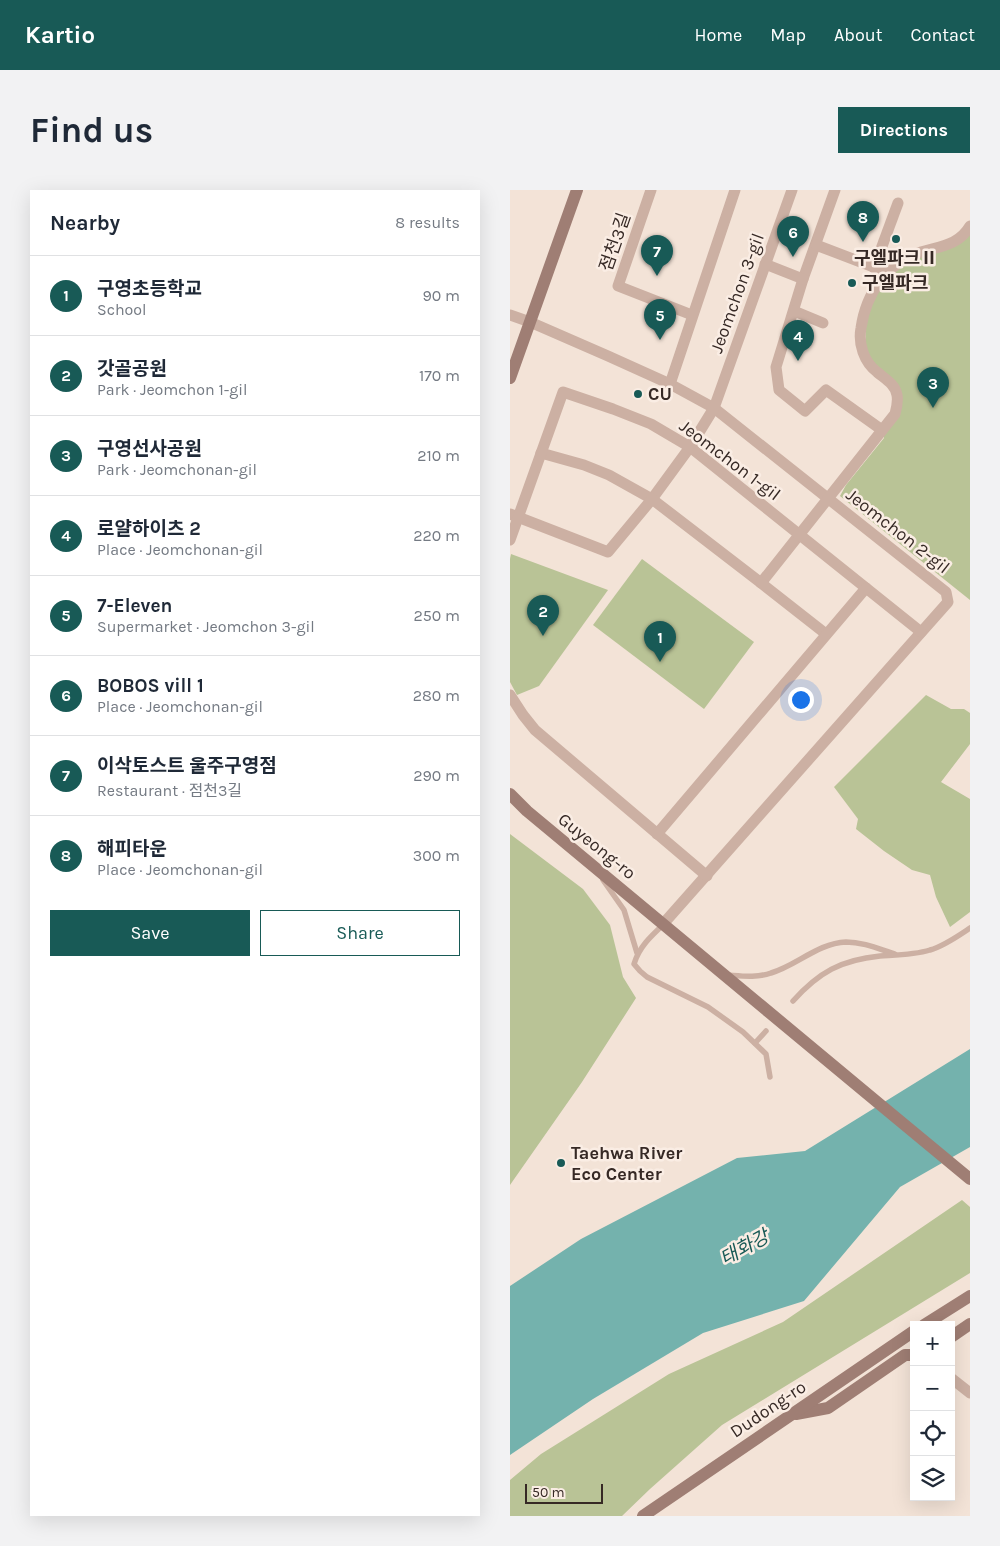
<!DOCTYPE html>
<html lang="en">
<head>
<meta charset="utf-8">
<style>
	:root { --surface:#fff; --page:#f2f2f3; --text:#1f2937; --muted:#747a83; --line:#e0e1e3; --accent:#185a56 }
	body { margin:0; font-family:Karla,"Noto Sans KR",sans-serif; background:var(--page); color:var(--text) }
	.controls { position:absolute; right:15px; bottom:15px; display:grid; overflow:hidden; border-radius:0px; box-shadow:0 5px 20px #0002 }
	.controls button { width:45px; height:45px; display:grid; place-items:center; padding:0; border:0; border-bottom:1px solid var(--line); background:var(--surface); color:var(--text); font:25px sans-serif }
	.scale { position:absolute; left:15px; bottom:12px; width:78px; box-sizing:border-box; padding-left:5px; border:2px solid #362925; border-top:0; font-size:14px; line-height:18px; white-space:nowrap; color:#362925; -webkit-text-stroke:4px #faede4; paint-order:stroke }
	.you { position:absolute; left:290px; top:509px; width:18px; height:18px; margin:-12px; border:4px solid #fff; border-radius:50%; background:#1a73e8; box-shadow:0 0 0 8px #1a73e833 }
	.badge { display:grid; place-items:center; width:32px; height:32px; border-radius:50%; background:var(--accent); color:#fff; font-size:16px; font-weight:700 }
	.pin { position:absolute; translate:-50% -41px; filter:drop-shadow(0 1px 2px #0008) }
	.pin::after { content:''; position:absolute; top:26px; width:18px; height:15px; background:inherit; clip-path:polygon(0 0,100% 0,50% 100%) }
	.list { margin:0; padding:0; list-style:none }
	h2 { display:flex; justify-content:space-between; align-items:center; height:65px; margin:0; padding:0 20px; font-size:21px }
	h2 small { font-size:16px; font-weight:400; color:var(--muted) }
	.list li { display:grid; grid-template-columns:32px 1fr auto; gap:15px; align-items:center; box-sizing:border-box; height:80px; padding:0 20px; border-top:1px solid var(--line) }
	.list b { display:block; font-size:19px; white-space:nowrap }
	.list p { margin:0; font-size:16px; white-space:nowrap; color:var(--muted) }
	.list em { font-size:16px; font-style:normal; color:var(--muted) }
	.actions { display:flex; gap:10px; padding:15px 20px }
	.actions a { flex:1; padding:11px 0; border:1px solid var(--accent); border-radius:0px; text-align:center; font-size:18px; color:var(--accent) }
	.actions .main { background:var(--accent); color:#fff }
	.icon { flex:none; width:28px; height:28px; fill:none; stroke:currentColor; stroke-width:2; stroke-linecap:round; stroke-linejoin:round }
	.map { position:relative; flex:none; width:460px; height:1326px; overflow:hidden; border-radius:0px }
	header { display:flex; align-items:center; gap:30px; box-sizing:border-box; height:70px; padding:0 25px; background:var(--accent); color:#fff }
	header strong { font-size:24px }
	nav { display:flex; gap:28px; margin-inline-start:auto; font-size:18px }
	.intro { display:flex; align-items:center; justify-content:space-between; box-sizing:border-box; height:120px; padding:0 30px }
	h1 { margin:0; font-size:35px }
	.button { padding:12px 22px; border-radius:0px; background:var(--accent); color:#fff; font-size:18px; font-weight:700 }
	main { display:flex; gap:30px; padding:0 30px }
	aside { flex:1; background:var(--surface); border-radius:0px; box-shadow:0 5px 20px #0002 }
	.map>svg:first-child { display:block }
</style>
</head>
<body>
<header>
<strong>Kartio</strong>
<nav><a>Home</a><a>Map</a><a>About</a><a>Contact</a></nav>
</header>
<div class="intro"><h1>Find us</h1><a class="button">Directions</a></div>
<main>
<aside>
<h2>Nearby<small>8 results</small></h2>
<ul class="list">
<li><span class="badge">1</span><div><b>구영초등학교</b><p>School</p></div><em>90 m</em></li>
<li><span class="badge">2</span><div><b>갓골공원</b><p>Park · Jeomchon 1-gil</p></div><em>170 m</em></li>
<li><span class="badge">3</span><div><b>구영선사공원</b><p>Park · Jeomchonan-gil</p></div><em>210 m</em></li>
<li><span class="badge">4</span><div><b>로얄하이츠 2</b><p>Place · Jeomchonan-gil</p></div><em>220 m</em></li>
<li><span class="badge">5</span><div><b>7-Eleven</b><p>Supermarket · Jeomchon 3-gil</p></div><em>250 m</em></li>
<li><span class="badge">6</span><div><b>BOBOS vill 1</b><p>Place · Jeomchonan-gil</p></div><em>280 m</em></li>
<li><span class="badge">7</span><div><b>이삭토스트 울주구영점</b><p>Restaurant · 점천3길</p></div><em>290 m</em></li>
<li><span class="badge">8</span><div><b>해피타운</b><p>Place · Jeomchonan-gil</p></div><em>300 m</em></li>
</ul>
<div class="actions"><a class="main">Save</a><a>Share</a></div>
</aside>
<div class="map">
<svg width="460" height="1326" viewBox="0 0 460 1326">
	<rect width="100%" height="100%" fill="#f3e3d7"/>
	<g fill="#b9c396">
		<path d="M 460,36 L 460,410 L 330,306 L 336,295 L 374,248 L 372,240 L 385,224 L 387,203 L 356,168 L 355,117 L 386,73 L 442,54 Z"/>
		<path d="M 1,364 L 98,400 L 29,496 L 7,505 L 0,492 L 0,369 Z"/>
		<path d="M 132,369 L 244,452 L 194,519 L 83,435 Z"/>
		<path d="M 416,505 L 441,519 L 454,519 L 460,523 L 460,554 L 431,592 L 460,609 L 460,722 L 440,737 L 426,707 L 420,685 L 402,680 L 374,661 L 346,639 L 348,629 L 324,597 Z"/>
		<path d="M 0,644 L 73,699 L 100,735 L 113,787 L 126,808 L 72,892 L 0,995 Z"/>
		<path d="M 452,1010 L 460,1017 L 460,1083 L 212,1235 L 140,1299 L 112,1326 L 0,1326 L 0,1290 L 31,1264 L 159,1184 L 273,1132 Z"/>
	</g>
	<path fill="#74b2ad" d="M 460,859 L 460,957 L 390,997 L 294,1111 L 193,1143 L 83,1209 L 0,1265 L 0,1096 L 71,1049 L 227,968 L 295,961 Z"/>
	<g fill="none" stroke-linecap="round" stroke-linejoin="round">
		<g stroke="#ccb0a3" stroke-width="5.5">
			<path d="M 93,690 L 114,720 L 127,763"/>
			<path d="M 154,734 C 141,746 129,757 124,774 L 130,781 L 137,787 L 198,817 L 233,842 L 256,864 L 260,887"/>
			<path d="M 218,785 C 232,786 247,788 261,783 C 286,776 308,753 336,752 C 353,752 369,759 385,764"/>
			<path d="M 283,811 C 309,782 331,770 370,766 C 386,765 404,765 420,760 C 434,756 448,746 460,738"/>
			<path d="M 245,853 L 256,841"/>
		</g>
		<g stroke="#ccb0a3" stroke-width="11">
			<path d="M 141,0 L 108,96 L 182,125"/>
			<path d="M 325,0 L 293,89 L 266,177 L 269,200 L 295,221 L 316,200 L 372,240"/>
			<path d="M 306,55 L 377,82"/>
			<path d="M 255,74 L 293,89"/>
			<path d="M 364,78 L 388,13"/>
			<path d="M 284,121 L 313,133"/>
			<path d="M 0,125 L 20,132 L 98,166 L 160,194 L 204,218 L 436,402 L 438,412 L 154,733"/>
			<path d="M 160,194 L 225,0"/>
			<path d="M 31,263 L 74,275 L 99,285 L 142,309 L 180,257 L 204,218 L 282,0"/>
			<path d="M 0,324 L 98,362 L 142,309 L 251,393 L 385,224 C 387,217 388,211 387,205 C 385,194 375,189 367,182 C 354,172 348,154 351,138 C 356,103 377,73 411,62 C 431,56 449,55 460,36"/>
			<path d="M 0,350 L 53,202 L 103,219 L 141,234 L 180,257 L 411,442"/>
			<path d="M 251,393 L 316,444"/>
			<path d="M 0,505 L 13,525 L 25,540 L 197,686"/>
			<path d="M 147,644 L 356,398"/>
			<path d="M 441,1188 L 460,1203"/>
		</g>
		<g stroke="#9f7e74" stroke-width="12">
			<path d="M 0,188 L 67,0"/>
			<path d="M 0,604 L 17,621 C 166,743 312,867 460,989"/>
			<path d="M 414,1135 L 460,1106"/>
			<path d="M 441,1147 L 460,1134"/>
			<path d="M 286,1224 L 318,1218 L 395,1165 L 404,1165"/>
			<path d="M 133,1326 L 404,1141"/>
		</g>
	</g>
	<g fill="#185a56" stroke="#faede4" stroke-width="2">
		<circle cx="386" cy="49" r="5"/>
		<circle cx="342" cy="93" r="5"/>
		<circle cx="128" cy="204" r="5"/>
		<circle cx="51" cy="973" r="5"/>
	</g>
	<g text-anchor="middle" stroke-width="5" stroke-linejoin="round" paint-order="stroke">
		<g font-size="18" fill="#362925" stroke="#faede4">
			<text transform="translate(105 52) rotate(-71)" y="6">점천3길</text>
			<text transform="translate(227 103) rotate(-70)" y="6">Jeomchon 3-gil</text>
			<text transform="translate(220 270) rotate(37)" y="6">Jeomchon 1-gil</text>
			<text transform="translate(388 341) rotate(38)" y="6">Jeomchon 2-gil</text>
			<text transform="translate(87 656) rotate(39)" y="6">Guyeong-ro</text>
			<text transform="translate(258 1219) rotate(-34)" y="6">Dudong-ro</text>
		</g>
		<g font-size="18" font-weight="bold" fill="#362925" stroke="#faede4" text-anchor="start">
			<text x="386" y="74" text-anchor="middle">구엘파크Ⅱ</text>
			<text x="352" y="99">구엘파크</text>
			<text x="138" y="210">CU</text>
			<text x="61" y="969">Taehwa River<tspan x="61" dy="21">Eco Center</tspan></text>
		</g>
		<g font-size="19" font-style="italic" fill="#185a56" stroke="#faede4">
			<text transform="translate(234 1057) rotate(-29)" y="7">태화강</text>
		</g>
	</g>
</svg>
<div class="controls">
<button>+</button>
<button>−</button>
<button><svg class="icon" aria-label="locate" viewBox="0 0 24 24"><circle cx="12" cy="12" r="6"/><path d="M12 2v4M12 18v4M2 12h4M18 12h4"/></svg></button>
<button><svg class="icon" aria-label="layers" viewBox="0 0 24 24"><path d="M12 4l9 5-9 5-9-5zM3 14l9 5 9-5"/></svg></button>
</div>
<div class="scale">50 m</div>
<div class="you"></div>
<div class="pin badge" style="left:150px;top:472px">1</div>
<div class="pin badge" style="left:33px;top:446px">2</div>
<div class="pin badge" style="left:423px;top:218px">3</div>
<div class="pin badge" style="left:288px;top:171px">4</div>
<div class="pin badge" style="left:150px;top:150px">5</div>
<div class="pin badge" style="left:283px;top:67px">6</div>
<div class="pin badge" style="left:147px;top:86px">7</div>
<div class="pin badge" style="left:353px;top:52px">8</div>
</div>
</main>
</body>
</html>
